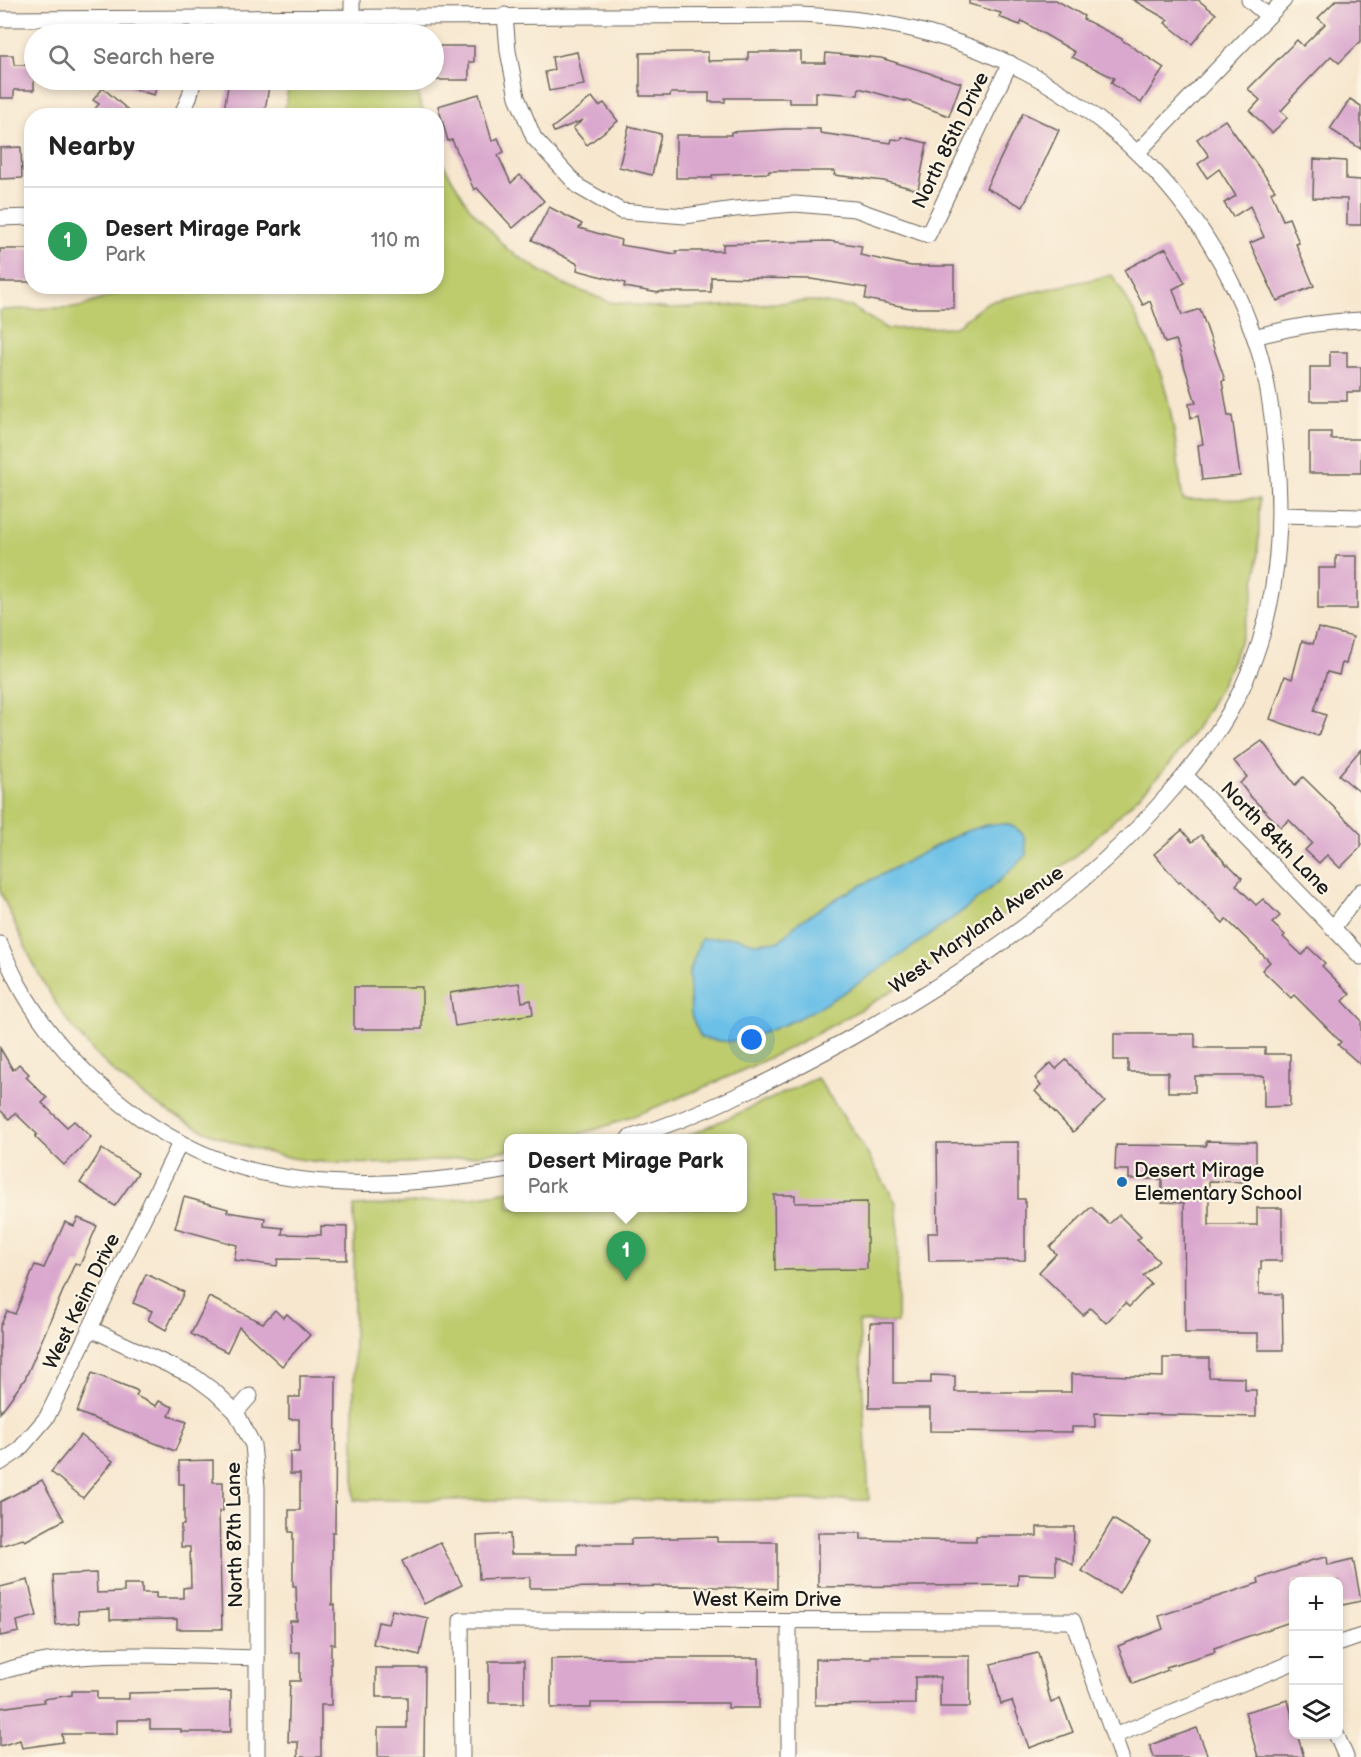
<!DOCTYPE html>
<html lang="en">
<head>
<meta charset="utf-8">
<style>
	:root { --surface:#fff; --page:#f6f6f6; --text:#222; --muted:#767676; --line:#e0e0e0; --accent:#0f766e }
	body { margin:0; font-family:"Balsamiq Sans",sans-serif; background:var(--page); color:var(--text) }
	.controls { position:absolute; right:18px; bottom:18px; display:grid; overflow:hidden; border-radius:12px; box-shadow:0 3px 9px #0003 }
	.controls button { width:54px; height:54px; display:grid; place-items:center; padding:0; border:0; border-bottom:2px solid var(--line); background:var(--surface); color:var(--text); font:30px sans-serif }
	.you { position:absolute; left:752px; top:1040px; width:21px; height:21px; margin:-15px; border:4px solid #fff; border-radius:50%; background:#1a73e8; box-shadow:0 0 0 9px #1a73e833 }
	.badge { display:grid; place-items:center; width:39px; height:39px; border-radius:50%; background:var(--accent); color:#fff; font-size:20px; font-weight:700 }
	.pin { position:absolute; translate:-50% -50px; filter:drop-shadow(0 2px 3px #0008) }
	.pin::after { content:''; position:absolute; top:32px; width:21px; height:18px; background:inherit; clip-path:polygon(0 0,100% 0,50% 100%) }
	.popup { position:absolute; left:504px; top:1134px; width:243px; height:78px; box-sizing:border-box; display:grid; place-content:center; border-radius:12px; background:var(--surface); filter:drop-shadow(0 2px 4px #0005); font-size:20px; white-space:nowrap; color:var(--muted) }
	.popup b { font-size:22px; color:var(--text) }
	.popup::after { content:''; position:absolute; left:50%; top:100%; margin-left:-12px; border:12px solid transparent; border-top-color:var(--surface) }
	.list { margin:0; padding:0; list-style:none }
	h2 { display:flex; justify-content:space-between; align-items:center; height:78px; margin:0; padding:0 24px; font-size:26px }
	h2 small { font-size:20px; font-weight:400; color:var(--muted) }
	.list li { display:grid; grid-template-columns:39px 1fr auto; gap:18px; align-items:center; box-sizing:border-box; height:108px; padding:0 24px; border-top:2px solid var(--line) }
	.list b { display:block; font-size:22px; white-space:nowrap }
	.list p { margin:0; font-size:20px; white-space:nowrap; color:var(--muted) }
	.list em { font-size:20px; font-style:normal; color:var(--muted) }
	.icon { flex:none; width:33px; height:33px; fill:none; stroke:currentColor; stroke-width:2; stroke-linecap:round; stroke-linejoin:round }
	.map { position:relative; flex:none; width:1361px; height:1757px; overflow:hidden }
	.search { position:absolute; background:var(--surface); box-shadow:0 3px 9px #0003; left:24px; top:24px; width:420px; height:66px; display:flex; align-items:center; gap:15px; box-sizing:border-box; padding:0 21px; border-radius:33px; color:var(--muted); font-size:22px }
	.panel { position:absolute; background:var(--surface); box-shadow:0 3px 9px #0003; left:24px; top:108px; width:420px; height:186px; border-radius:24px }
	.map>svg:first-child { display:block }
</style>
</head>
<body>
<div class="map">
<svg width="1361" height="1757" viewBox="0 0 1361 1757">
	<rect width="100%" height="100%" fill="#fcf5e5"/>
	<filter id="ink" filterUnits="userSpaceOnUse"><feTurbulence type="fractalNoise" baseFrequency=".0167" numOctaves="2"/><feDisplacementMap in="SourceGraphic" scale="12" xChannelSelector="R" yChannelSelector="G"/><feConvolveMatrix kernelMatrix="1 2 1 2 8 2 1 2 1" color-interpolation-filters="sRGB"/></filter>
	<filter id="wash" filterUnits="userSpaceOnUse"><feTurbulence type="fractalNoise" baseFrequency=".008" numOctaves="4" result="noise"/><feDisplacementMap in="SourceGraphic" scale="24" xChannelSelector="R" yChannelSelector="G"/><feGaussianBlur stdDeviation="1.35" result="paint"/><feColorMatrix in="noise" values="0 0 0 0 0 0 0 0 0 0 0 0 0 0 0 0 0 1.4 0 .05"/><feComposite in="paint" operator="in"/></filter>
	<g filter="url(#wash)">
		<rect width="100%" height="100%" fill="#f7e7cf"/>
		<g fill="#becc6e" stroke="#6d7445" stroke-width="1.5">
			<path d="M 289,80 L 417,80 L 419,100 L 425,115 L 282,115 L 286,104 Z"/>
			<path d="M 437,148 L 440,159 L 469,207 L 508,250 L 558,282 L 610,302 L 669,309 L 812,301 L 852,307 L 887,329 L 955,327 L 988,302 L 1112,275 C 1137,314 1158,355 1168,400 C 1176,433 1178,467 1183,500 L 1259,499 C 1259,531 1259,563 1253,595 C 1244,643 1221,690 1194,731 C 1172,766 1141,794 1112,822 C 988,940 837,1035 678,1098 C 641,1113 602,1130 562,1138 C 546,1141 526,1138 509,1138 L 509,1150 C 475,1155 440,1162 405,1163 C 365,1164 322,1165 282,1156 C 190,1136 109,1085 57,1005 C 34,970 18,930 0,891 L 0,310 L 80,307 L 136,287 L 436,286 Z"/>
			<path d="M 817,1078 L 858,1138 L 896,1203 L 898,1226 L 897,1323 L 859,1322 L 869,1500 L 354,1500 L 354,1206 C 406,1204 457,1201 509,1191 L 509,1208 L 743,1208 L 743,1138 L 683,1138 Z"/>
		</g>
		<path fill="#6ac0e7" stroke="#436e82" stroke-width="1.5" d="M 1007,824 C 1025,831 1026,837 1026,855 C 988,895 943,926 898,957 C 847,991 793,1030 732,1041 C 723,1043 710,1039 701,1038 L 691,1015 L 689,973 L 701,939 L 734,937 L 754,943 L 779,941 L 800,921 L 837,898 L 932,848 L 963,832 L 986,825 Z"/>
		<g id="blocks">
			<g fill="#daa8ce">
				<path d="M 969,0 L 1056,0 L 1084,16 L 1083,19 L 1122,39 L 1122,40 L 1164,68 L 1141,103 L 1111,83 L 1114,78 L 1072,57 L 1075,52 L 1022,21 L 1020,25 L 999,17 L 1001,13 L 969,4 Z"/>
				<path d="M 1133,0 L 1198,0 L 1216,14 L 1192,44 L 1165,23 L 1168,20 Z"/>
				<path d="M 1336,0 L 1361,0 L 1361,41 L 1339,63 L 1331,56 L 1290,99 L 1291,100 L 1281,111 L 1288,117 L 1272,133 L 1250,111 L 1260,100 L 1248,89 L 1297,40 L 1303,46 L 1325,24 L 1318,18 Z"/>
				<path d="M 434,46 L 474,46 L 474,62 L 469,62 L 469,80 L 434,80 Z"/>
				<path d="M 577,52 L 584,85 L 549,91 L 545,72 L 554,70 L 552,57 Z"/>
				<path d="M 684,52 L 708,52 L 708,61 L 748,60 L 748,52 L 801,52 L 801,63 L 825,63 L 826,53 L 881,58 L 961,83 L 949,116 L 905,100 L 905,101 L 859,88 L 858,95 L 816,92 L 816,103 L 789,103 L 789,98 L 725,98 L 725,102 L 709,102 L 709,93 L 671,93 L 670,96 L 640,96 L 640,53 Z"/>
				<path d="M 0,55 L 13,55 L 14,65 L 34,65 L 34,90 L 14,90 L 14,98 L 0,98 Z"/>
				<path d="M 112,80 L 159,80 L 154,95 L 112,83 Z"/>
				<path d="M 229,80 L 270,80 L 264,116 L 223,116 Z"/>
				<path d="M 103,88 L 135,116 L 89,116 L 99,104 L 93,100 Z"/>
				<path d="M 479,94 L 492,141 L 498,138 L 504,152 L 498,155 L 511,183 L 520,175 L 544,201 L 513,228 L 477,188 L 474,190 L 452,140 L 448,141 L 438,106 Z"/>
				<path d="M 592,97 L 599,106 L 604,103 L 618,121 L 587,145 L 573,128 L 583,120 L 554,132 L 552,128 Z"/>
				<path d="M 1350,99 L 1361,106 L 1361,149 L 1330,129 Z"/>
				<path d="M 1023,113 L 1059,130 L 1023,207 L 986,188 Z"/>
				<path d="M 1225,120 L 1275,190 L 1271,192 L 1283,220 L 1289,218 L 1299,243 L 1296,244 L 1314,286 L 1277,301 L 1250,243 L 1264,237 L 1250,206 L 1233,217 L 1224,203 L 1236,196 L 1219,169 L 1207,178 L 1198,164 L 1209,156 L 1197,139 Z"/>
				<path d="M 629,126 L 661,134 L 652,175 L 619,167 Z"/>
				<path d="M 785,129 L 820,129 L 820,133 L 891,143 L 892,139 L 901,140 L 902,137 L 927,143 L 918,190 L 884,181 L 834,175 L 835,171 L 769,171 L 769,173 L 712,175 L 712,178 L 676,178 L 676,135 L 731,135 L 731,132 Z"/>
				<path d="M 21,147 L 22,178 L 0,179 L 0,148 Z"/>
				<path d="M 1314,159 L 1346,161 L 1346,179 L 1361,180 L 1361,225 L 1347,225 L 1347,199 L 1313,198 Z"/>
				<path d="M 549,207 L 582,224 L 579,228 L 621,240 L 620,245 L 676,254 L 676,251 L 723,251 L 723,244 L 829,241 L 862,246 L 860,255 L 911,266 L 954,266 L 954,308 L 910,308 L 865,299 L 867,288 L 811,279 L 711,277 L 711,292 L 659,292 L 659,293 L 624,287 L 625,283 L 577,270 L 578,264 L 532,240 Z"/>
				<path d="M 1166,248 L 1185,283 L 1173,289 L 1182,315 L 1200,309 L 1225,380 L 1222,381 L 1228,416 L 1232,416 L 1240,476 L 1202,480 L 1198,445 L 1203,444 L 1198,416 L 1191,418 L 1189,404 L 1196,403 L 1176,340 L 1165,343 L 1150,301 L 1143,305 L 1124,270 Z"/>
				<rect x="0" y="249" width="32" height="33"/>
				<path d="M 1330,352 L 1347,352 L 1347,367 L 1361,367 L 1361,392 L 1347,392 L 1347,401 L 1310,401 L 1310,367 L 1330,367 Z"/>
				<path d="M 1309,432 L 1331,432 L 1331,439 L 1361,439 L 1361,473 L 1309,473 Z"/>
				<path d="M 1336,556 L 1357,556 L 1357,609 L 1318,609 L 1318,568 L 1336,568 Z"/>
				<path d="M 1318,628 L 1353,637 L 1346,664 L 1342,663 L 1339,675 L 1327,672 L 1314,711 L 1326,715 L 1318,736 L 1270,719 L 1285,676 L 1292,679 L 1302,641 L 1313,644 Z"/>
				<path d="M 1262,741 L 1295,785 L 1303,777 L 1361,834 L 1361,847 L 1340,868 L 1327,855 L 1319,863 L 1305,850 L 1312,843 L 1289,820 L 1281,827 L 1249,795 L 1240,783 L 1247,777 L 1234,761 Z"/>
				<path d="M 1361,749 L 1361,793 L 1339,775 Z"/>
				<path d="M 1182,830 L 1192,842 L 1201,835 L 1227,865 L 1228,864 L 1242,878 L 1236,885 L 1256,905 L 1263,899 L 1280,916 L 1272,923 L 1285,935 L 1283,937 L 1302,955 L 1309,948 L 1325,963 L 1322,966 L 1350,994 L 1343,1001 L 1361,1020 L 1361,1065 L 1338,1045 L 1341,1042 L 1294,995 L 1291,998 L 1262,970 L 1270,962 L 1226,919 L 1223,923 L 1180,881 L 1179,883 L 1154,854 Z"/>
				<path d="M 519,983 L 522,1002 L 531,1000 L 533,1014 L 455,1026 L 450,993 Z"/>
				<rect x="354" y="987" width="68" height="42"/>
				<path d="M 1114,1034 L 1195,1034 L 1195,1048 L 1265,1048 L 1265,1054 L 1290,1054 L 1290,1106 L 1264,1107 L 1264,1076 L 1195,1076 L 1195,1092 L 1168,1092 L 1168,1072 L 1128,1072 L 1128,1060 L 1114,1060 Z"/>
				<path d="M 0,1048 L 13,1070 L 19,1064 L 29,1074 L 26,1077 L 47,1098 L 42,1103 L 67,1127 L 74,1121 L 91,1137 L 64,1165 L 35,1137 L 37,1134 L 15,1113 L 9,1119 L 0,1110 Z"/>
				<path d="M 1066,1060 L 1105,1102 L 1073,1132 L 1035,1091 L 1041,1086 L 1035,1078 L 1051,1063 L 1056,1069 Z"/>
				<path d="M 1206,1141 L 1256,1142 L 1256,1169 L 1244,1169 L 1244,1182 L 1209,1181 L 1209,1225 L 1257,1225 L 1257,1208 L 1282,1208 L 1282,1261 L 1261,1261 L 1261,1269 L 1259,1269 L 1259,1294 L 1282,1294 L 1283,1350 L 1258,1350 L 1258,1333 L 1185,1333 L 1184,1203 L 1162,1202 L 1162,1179 L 1129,1179 L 1129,1170 L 1115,1170 L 1116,1145 L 1206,1146 Z"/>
				<path d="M 1018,1142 L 1018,1199 L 1025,1199 L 1025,1260 L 929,1261 L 928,1233 L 938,1233 L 937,1143 Z"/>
				<path d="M 102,1149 L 138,1173 L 115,1206 L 80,1183 Z"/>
				<path d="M 774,1195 L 795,1195 L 795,1203 L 867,1202 L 867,1269 L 775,1270 Z"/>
				<path d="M 184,1197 L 228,1209 L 227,1212 L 265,1218 L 264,1226 L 283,1228 L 282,1234 L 321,1235 L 321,1226 L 347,1227 L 347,1260 L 278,1259 L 277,1266 L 234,1260 L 237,1245 L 175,1228 Z"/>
				<path d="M 1091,1207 L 1109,1224 L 1119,1215 L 1141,1237 L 1137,1240 L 1159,1261 L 1143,1276 L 1151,1284 L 1129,1307 L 1125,1303 L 1106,1323 L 1090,1308 L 1083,1315 L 1039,1272 L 1056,1254 L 1050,1247 Z"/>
				<path d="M 78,1218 L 97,1226 L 80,1265 L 75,1263 L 25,1379 L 0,1413 L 0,1327 L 7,1311 L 15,1314 L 35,1265 L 44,1268 L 65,1222 L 74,1226 Z"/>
				<path d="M 146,1274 L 184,1292 L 166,1330 L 148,1320 L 152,1311 L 133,1303 Z"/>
				<path d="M 209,1297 L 263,1323 L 275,1310 L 283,1318 L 287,1314 L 310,1335 L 282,1366 L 239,1327 L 227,1352 L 191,1334 Z"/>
				<path d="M 870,1323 L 893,1323 L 893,1383 L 931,1383 L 931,1375 L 955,1376 L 955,1392 L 1071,1392 L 1071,1374 L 1163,1377 L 1163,1358 L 1209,1358 L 1209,1377 L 1245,1378 L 1245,1390 L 1256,1390 L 1256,1417 L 1095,1413 L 1095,1427 L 1072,1427 L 1072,1432 L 930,1431 L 930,1408 L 869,1408 Z"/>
				<path d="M 92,1373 L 136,1390 L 138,1392 L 136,1396 L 156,1406 L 159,1401 L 173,1407 L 169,1416 L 187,1422 L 175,1451 L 77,1412 Z"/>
				<path d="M 300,1376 L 336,1376 L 335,1532 L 332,1532 L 332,1605 L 335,1605 L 335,1644 L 331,1644 L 331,1705 L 321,1705 L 321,1757 L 298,1757 L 298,1742 L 288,1742 L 290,1681 L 300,1681 L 300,1652 L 291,1653 L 290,1621 L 297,1621 L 296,1586 L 293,1586 L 293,1532 L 289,1532 L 289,1510 L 300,1510 L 300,1474 L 290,1474 L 290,1452 L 299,1452 L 299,1419 L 289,1419 L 289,1397 L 300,1397 Z"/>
				<path d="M 81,1435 L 113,1461 L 83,1498 L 51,1472 Z"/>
				<path d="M 213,1460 L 213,1482 L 223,1482 L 223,1511 L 219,1511 L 222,1629 L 177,1629 L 177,1619 L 110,1620 L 110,1609 L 78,1611 L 79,1623 L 56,1625 L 53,1575 L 96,1573 L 97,1593 L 124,1592 L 124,1584 L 142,1584 L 142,1593 L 156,1593 L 156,1598 L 183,1598 L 183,1588 L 191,1587 L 190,1547 L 181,1547 L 181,1525 L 184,1525 L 184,1484 L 179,1484 L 179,1461 Z"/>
				<path d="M 42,1480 L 64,1520 L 25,1541 L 23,1539 L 0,1546 L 0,1502 Z"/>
				<path d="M 1113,1519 L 1150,1541 L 1119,1593 L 1082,1571 Z"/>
				<path d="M 1037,1527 L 1074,1527 L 1073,1565 L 1056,1555 L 1056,1575 L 1018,1574 L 1018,1585 L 818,1587 L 818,1533 L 861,1533 L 861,1539 L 976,1541 L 976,1536 L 1037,1536 Z"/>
				<path d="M 510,1534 L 511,1554 L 577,1554 L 577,1544 L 631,1544 L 631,1539 L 717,1537 L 717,1542 L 777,1542 L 777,1589 L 684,1586 L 530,1588 L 530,1577 L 479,1579 L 477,1536 Z"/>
				<path d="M 440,1542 L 462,1585 L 424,1604 L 402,1561 Z"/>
				<path d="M 1327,1557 L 1328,1565 L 1353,1559 L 1361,1601 L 1338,1606 L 1338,1581 L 1293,1581 L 1293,1621 L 1214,1648 L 1215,1652 L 1166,1667 L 1168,1670 L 1133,1684 L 1118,1646 L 1163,1629 L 1159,1616 L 1259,1583 L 1258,1579 L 1313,1560 Z"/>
				<path d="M 28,1580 L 37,1616 L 17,1621 L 19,1632 L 0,1636 L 0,1587 Z"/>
				<path d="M 392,1610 L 428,1618 L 420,1655 L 373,1644 L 378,1622 L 388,1624 Z"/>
				<path d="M 1038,1653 L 1051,1703 L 1060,1699 L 1073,1732 L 1029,1748 L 1012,1701 L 1001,1704 L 991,1664 Z"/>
				<path d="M 871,1656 L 970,1656 L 970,1707 L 940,1707 L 940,1677 L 915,1677 L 915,1704 L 815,1705 L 815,1659 L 871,1659 Z"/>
				<path d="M 608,1658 L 759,1658 L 759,1708 L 728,1708 L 728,1703 L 591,1703 L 591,1708 L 551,1708 L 551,1659 Z"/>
				<rect x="489" y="1661" width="35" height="42"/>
				<path d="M 376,1668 L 425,1668 L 424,1757 L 378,1757 L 378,1728 L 407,1728 L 407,1697 L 376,1697 Z"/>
				<path d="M 72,1691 L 97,1691 L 97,1699 L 129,1699 L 129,1693 L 231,1691 L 231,1732 L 181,1732 L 181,1729 L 150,1729 L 150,1720 L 117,1720 L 117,1734 L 62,1734 L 63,1742 L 22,1748 L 20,1740 L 0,1746 L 0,1708 L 44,1702 L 43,1699 L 72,1695 Z"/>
				<path d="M 1288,1700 L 1293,1720 L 1293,1734 L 1297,1734 L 1304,1757 L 1258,1757 L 1245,1712 Z"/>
				<path d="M 1197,1728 L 1208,1757 L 1154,1757 L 1150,1745 Z"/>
			</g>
		</g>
	</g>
	<g filter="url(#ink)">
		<use href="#blocks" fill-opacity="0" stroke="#69635b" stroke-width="1.5"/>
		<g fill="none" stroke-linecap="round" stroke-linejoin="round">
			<defs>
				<g id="minor">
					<path d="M 352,0 L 352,17"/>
					<path d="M 1249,0 L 1268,16"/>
					<path d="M 505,15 L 508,51 L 517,97 L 534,138 L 579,187 L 621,211 L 685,216 L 735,209 L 795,204 L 855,209 L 928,235 L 1010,63"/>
					<path d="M 0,19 L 799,15 C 842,17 885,21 927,33 C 1078,74 1200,186 1253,333 C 1267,371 1272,413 1276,452 C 1285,542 1274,634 1229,713 C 1213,741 1193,766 1172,790 C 1084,894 967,972 850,1038 C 779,1077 706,1114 629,1138"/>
					<path d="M 199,34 L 199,18"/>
					<path d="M 181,116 L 189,98 L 194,80"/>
					<path d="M 1138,152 L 1284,0"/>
					<path d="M 0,218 L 32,217"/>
					<path d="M 1255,337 C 1290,327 1325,321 1361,320"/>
					<path d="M 1280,515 L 1361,517"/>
					<path d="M 1185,775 L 1361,957"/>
					<path d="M 1333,928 L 1361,891"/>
					<path d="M 0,944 C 6,958 12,972 19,985 C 63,1064 144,1135 230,1164 C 319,1193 418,1185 509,1170"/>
					<path d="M 91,1329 L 195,1377 L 215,1392 L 236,1412 L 253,1445 L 257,1487 L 257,1757"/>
					<path d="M 236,1412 L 250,1396"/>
					<path d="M 0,1463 L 18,1451 L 47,1417 L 180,1143"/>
					<path d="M 789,1621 L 789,1757"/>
					<path d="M 1338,1644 L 1361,1636"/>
					<path d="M 0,1672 C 76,1647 177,1656 257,1658"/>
					<path d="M 1336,1734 L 1346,1757"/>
					<path d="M 1114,1736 L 1294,1662"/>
					<path d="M 462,1757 L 461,1620 L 1073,1621 L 1121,1757"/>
				</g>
			</defs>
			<use href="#minor" stroke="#69635b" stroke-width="17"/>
			<use href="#minor" stroke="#fff" stroke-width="15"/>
		</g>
	</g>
	<circle fill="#1f6fb2" stroke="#fcf5e5" stroke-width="2" cx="1122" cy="1182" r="6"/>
	<g text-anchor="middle" stroke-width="4.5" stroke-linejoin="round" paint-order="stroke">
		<g font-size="20" fill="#1c1c1c" stroke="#fcf5e5">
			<text transform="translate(950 140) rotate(-64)" y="7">North 85th Drive</text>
			<text transform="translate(1276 838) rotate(46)" y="7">North 84th Lane</text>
			<text transform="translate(976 929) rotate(-35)" y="7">West Maryland Avenue</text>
			<text transform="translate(81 1301) rotate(-64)" y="7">West Keim Drive</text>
			<text transform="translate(234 1535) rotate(-91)" y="7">North 87th Lane</text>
			<text x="767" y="1606">West Keim Drive</text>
		</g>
		<g font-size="20" fill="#1c1c1c" stroke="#fcf5e5" text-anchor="start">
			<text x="1134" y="1177">Desert Mirage<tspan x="1134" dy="23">Elementary School</tspan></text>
		</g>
	</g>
</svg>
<div class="controls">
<button>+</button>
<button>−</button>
<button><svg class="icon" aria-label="layers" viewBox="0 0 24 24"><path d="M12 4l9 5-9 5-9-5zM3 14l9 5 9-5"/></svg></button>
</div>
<div class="you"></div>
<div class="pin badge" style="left:626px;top:1281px;background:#2e9e5b">1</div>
<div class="popup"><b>Desert Mirage Park</b>Park</div>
<div class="search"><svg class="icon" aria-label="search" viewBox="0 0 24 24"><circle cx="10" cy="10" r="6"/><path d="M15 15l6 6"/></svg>Search here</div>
<section class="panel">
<h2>Nearby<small></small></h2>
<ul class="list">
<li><span class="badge" style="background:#2e9e5b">1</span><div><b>Desert Mirage Park</b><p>Park</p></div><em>110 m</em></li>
</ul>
</section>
</div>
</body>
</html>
